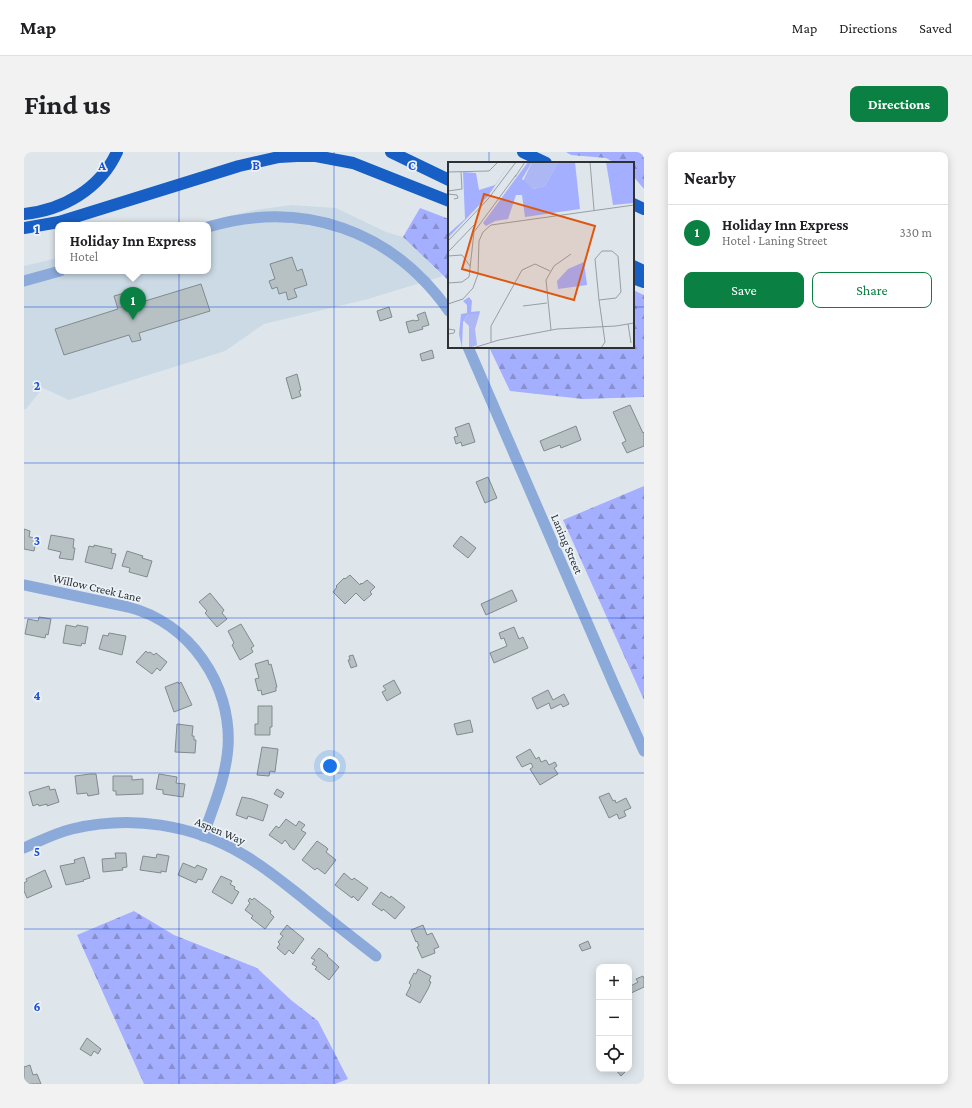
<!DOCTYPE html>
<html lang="en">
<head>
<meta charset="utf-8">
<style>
	:root { --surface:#fff; --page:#f2f2f2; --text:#202124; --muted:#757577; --line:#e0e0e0; --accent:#0b8043 }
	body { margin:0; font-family:"Crimson Pro",serif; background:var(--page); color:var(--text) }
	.controls { position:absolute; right:12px; bottom:12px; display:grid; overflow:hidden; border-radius:8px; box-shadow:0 2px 10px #0003 }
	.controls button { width:36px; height:36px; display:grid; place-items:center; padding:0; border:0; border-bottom:1px solid var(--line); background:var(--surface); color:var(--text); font:20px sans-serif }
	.you { position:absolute; left:306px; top:614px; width:14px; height:14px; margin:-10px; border:3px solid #fff; border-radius:50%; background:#1a73e8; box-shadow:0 0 0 6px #1a73e833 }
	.badge { display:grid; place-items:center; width:26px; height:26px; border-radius:50%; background:var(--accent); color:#fff; font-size:13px; font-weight:700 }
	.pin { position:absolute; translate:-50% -33px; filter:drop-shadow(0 1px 2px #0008) }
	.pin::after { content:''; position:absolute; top:21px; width:14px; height:12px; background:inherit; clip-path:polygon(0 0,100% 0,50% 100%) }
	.popup { position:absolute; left:31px; top:70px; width:156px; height:52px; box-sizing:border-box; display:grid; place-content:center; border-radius:8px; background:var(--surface); filter:drop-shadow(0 1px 3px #0005); font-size:13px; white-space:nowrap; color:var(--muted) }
	.popup b { font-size:15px; color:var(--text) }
	.popup::after { content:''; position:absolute; left:50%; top:100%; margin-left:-8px; border:8px solid transparent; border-top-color:var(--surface) }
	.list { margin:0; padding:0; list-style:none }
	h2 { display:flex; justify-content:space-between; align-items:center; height:52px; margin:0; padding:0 16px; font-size:17px }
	h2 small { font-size:13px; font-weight:400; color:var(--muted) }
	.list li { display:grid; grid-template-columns:26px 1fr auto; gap:12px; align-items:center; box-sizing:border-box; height:56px; padding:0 16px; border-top:1px solid var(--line) }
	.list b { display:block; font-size:15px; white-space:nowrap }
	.list p { margin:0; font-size:13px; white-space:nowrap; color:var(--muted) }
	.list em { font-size:13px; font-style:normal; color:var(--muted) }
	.actions { display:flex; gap:8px; padding:12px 16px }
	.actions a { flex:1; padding:9px 0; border:1px solid var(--accent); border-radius:8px; text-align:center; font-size:14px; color:var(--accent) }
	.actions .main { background:var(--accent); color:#fff }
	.icon { flex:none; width:22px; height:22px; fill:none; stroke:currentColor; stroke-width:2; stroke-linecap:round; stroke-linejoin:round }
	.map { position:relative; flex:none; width:620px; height:932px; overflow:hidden; border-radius:8px }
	header { display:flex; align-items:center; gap:24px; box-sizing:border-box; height:56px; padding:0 20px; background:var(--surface); border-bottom:1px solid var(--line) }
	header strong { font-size:19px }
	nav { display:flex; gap:22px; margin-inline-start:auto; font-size:14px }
	.intro { display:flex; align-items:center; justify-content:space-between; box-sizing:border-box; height:96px; padding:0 24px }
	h1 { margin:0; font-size:28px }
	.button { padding:10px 18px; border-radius:8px; background:var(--accent); color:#fff; font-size:14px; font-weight:700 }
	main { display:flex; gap:24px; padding:0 24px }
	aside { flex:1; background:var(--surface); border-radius:8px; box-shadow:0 2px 10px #0003 }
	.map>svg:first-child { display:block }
</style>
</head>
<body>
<header>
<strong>Map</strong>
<nav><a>Map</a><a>Directions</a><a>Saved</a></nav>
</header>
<div class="intro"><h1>Find us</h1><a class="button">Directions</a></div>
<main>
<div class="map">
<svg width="620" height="932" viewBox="0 0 620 932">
	<defs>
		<pattern id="forest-firs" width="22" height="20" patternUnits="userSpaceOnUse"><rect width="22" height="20" fill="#a5afff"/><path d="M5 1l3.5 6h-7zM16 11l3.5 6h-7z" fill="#878fcf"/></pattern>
	</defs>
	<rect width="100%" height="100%" fill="#dee6ec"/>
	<path fill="#cbdae5" d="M 267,53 L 312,56 L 362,80 L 379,85 L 419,124 L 344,147 L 240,172 L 201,199 L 45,248 L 19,236 L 2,257 L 0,257 L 0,114 L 34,106 L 34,119 L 184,119 L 184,73 L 166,73 L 231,58 Z"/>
	<g fill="url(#forest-firs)">
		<path d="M 542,0 L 620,0 L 620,37 L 609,24 L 609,11 L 591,11 L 582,6 L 547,3 Z"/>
		<path d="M 396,56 L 425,67 L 425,129 L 379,85 Z"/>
		<path d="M 609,138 L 620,143 L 620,245 L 559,247 L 486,239 L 465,195 L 609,195 Z"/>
		<path d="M 620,334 L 620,548 L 539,368 Z"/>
		<path d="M 110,759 L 150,783 L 233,816 L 267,848 L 294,869 L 324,927 L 311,932 L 120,932 L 53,783 Z"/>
	</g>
	<g fill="#b7c1c4" stroke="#818b8e">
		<path d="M 268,105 L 273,119 L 278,117 L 283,133 L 270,137 L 273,145 L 264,148 L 262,140 L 255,142 L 253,135 L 248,137 L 245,129 L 251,127 L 246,112 Z"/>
		<path d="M 177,132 L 186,159 L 115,181 L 117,188 L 108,190 L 105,183 L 40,203 L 31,177 L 94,157 L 90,144 L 104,140 L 108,153 Z"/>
		<path d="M 365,155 L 368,165 L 356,169 L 353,159 Z"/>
		<path d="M 401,160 L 405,173 L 398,175 L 399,177 L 385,181 L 382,170 L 390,168 L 391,169 L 395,168 L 393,163 Z"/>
		<path d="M 408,198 L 410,206 L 398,209 L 396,202 Z"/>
		<path d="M 273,222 L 277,238 L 275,239 L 277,244 L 268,247 L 262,226 Z"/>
		<path d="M 606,253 L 619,281 L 620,280 L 620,294 L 603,301 L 598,291 L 602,289 L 589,260 Z"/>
		<path d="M 445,271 L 451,290 L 438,294 L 437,290 L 432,292 L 430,285 L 434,284 L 431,276 Z"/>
		<path d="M 552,274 L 557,288 L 537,296 L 536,293 L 520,299 L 516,289 Z"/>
		<path d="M 464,325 L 473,346 L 461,351 L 452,330 Z"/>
		<path d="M 0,377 L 6,379 L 5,385 L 13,386 L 10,399 L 0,397 Z"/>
		<path d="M 27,383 L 50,387 L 49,396 L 51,396 L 49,408 L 35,406 L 37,400 L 24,397 Z"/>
		<path d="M 437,384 L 452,396 L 444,406 L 429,394 Z"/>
		<path d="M 70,393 L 88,397 L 87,401 L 92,402 L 88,417 L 61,410 L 65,394 L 70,395 Z"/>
		<path d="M 103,399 L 119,404 L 118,406 L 128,409 L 123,425 L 105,420 L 106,416 L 98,414 Z"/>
		<path d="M 326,423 L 336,433 L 337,431 L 338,432 L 343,428 L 351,435 L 346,440 L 348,442 L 340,449 L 332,441 L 321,452 L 309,440 L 313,435 L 312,434 L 320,426 L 321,427 Z"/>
		<path d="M 488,438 L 493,449 L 462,463 L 457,452 Z"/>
		<path d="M 186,441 L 200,458 L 198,461 L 203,467 L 193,475 L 181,461 L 183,459 L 175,450 Z"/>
		<path d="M 15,465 L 27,467 L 24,483 L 22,482 L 21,486 L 1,482 L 4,467 L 14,469 Z"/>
		<path d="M 217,472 L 230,494 L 227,496 L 229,500 L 216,508 L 208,493 L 210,491 L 204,479 Z"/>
		<path d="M 42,473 L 52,475 L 53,473 L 64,475 L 61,492 L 58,491 L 57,494 L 39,491 Z"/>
		<path d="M 490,475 L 495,487 L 499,485 L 504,496 L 470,511 L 466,501 L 483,494 L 480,486 L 477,487 L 475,481 Z"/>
		<path d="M 85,481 L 102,484 L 98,503 L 75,497 L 79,483 L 84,484 Z"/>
		<path d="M 122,499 L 124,501 L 126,500 L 130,503 L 132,501 L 143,510 L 136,519 L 133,516 L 128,522 L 112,510 Z"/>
		<path d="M 329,503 L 333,514 L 327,516 L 324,508 L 326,508 L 325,504 Z"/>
		<path d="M 244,508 L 245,513 L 247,512 L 253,535 L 252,535 L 252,539 L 238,543 L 237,538 L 234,539 L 231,527 L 235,526 L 231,512 Z"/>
		<path d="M 370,528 L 377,541 L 363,549 L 358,540 L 362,538 L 359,534 Z"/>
		<path d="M 154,530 L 155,532 L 157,530 L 168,553 L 150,560 L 141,535 Z"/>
		<path d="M 524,538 L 529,548 L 540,542 L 545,552 L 539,555 L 537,552 L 527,557 L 525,551 L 513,557 L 508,546 Z"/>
		<path d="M 234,554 L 248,554 L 248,575 L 246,575 L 246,583 L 231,583 L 231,572 L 234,572 Z"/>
		<path d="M 446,568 L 449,580 L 433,583 L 430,572 Z"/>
		<path d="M 153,572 L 169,574 L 168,584 L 170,584 L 170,588 L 172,588 L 171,601 L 151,600 Z"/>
		<path d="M 238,595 L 254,597 L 251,620 L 246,619 L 245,624 L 233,623 Z"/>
		<path d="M 506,597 L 512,607 L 515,605 L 517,610 L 522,608 L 525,613 L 531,610 L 533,614 L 530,616 L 534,622 L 516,633 L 506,617 L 509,615 L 507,611 L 498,615 L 492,605 Z"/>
		<path d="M 66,622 L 72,622 L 75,642 L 64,644 L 63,641 L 53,642 L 51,624 Z"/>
		<path d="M 135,622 L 153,625 L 152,631 L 161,632 L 159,645 L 139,642 L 139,638 L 132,637 Z"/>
		<path d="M 89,624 L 108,624 L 108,628 L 119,627 L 119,642 L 92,643 L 92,639 L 89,639 Z"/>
		<path d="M 25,634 L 26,638 L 31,637 L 35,650 L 23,654 L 23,652 L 15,654 L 14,652 L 9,654 L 5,640 Z"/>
		<path d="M 253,637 L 260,641 L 257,646 L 250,642 Z"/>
		<path d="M 585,641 L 589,649 L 591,648 L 592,651 L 602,646 L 607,656 L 600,659 L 602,664 L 595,667 L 593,662 L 585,666 L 575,645 Z"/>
		<path d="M 218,645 L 228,647 L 244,653 L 239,669 L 224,664 L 223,667 L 212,663 Z"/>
		<path d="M 262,667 L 272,674 L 275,669 L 281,673 L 277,678 L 282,681 L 270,698 L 265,694 L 265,693 L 261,688 L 258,692 L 245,683 L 252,674 L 255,676 Z"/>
		<path d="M 293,689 L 302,695 L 304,697 L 302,700 L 312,708 L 301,722 L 293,716 L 291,718 L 278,708 Z"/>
		<path d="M 91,701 L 102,701 L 103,715 L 98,716 L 99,718 L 79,720 L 78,707 L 92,706 Z"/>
		<path d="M 133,702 L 145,704 L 142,720 L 137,719 L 137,721 L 116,718 L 119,704 L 132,706 Z"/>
		<path d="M 60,705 L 66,726 L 59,728 L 60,729 L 42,733 L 36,714 L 51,711 L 50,708 Z"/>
		<path d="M 159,711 L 171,716 L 173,713 L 183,717 L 178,728 L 174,727 L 172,731 L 154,723 Z"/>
		<path d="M 21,718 L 28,735 L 3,746 L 0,739 L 0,731 L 3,729 L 2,727 Z"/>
		<path d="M 320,721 L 328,728 L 330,726 L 344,736 L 334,749 L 329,744 L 328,746 L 311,733 Z"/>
		<path d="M 197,724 L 208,729 L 206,732 L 211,735 L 210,737 L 215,740 L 208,752 L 188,740 Z"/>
		<path d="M 357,740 L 366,746 L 367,744 L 381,755 L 371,767 L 359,757 L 358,759 L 348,752 Z"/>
		<path d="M 226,746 L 228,748 L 230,746 L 247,759 L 246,761 L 250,765 L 241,777 L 227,766 L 229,764 L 221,758 L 226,751 L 224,749 Z"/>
		<path d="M 263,773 L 280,787 L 269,802 L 265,798 L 261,803 L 253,796 L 256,792 L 254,790 L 259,784 L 256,782 Z"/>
		<path d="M 399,773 L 403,783 L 408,781 L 415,795 L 410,797 L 411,801 L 398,806 L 393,795 L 395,794 L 393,789 L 392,790 L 387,778 Z"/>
		<path d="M 564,789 L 567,796 L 558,799 L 555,793 Z"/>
		<path d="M 295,796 L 304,803 L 303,804 L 315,815 L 305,828 L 291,817 L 293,815 L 288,812 L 291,808 L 287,806 Z"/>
		<path d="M 394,817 L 407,824 L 405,829 L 407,830 L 404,837 L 396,851 L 382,843 L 387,833 L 385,831 L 390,821 L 392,822 Z"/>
		<path d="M 619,824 L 620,827 L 620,835 L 605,842 L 605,835 L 614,830 L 612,827 Z"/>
		<path d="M 63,886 L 77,897 L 74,902 L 70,899 L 67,904 L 56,897 Z"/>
		<path d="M 6,913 L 9,923 L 13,922 L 17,932 L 0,932 L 0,915 Z"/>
		<path d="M 591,917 L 604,917 L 597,924 Z"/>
	</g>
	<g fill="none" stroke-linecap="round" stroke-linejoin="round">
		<g stroke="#8baada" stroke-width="11">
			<path d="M 0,433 L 104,455 C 165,470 208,532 204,595 C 202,626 189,655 179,684"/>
			<path d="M 0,696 C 16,689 31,681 48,677 C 107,663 168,672 220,703 C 241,715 260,731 279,746 C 303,766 328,785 352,804"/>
		</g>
		<g stroke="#8baada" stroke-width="11">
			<path d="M 184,75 C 279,47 368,78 425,159"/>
			<path d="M 0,129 L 36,119"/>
			<path d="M 444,195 L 591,535 L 620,599"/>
		</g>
		<g stroke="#185fc5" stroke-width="12">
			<path d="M 367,0 L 425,28"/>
			<path d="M 499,0 L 522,11"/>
			<path d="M 609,52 L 620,57"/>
			<path d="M 0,62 C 39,58 76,37 93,0"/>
			<path d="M 0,76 L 35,70 L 215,14 L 255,5 L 273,4 L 292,4 L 329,11 L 425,49"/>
			<path d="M 609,114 L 620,119"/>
			<path d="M 609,126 L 620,130"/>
		</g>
	</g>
	<path fill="none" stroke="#1d4ed8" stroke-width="1" stroke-opacity="0.55" d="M 155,0 L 155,932M 310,0 L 310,932M 465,0 L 465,11M 0,155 L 425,155M 609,155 L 620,155M 465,195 L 465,932M 0,311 L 620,311M 0,466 L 620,466M 0,621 L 620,621M 0,777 L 620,777"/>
	<g text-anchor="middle" stroke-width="3.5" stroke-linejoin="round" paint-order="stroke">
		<g font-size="12" fill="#2e3134" stroke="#ebf3f9">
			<text transform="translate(543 392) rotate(67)" y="4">Laning Street</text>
			<text transform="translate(73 436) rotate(13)" y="4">Willow Creek Lane</text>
			<text transform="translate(196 679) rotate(23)" y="4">Aspen Way</text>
		</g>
	</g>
	<g transform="translate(424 10)">
		<rect width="186" height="186" fill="#dee6ec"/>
		<path d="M 84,0 L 110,0 L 97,24 L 85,27 L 75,19 ZM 32,150 L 27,167 L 29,183 L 21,186 L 21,164 L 16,159 L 20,152 Z" fill="#adb7f3"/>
		<path d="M 63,0 L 40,34 L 0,76 L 0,72 L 17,57 L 15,10 L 28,11 L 31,28 L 47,23 ZM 80,0 L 84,0 L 74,17 L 85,27 L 97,24 L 110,0 L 127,0 L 132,47 L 77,55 L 74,33 L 68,33 L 60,57 L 47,59 L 38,64 L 35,61 ZM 158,0 L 186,0 L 186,41 L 165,43 ZM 136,100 L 139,123 L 110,127 L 109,119 L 120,107 ZM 21,135 L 24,139 L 23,150 L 32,149 L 30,152 L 20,152 L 15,160 L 14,186 L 11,172 L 13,152 L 19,151 L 19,143 L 15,139 Z" fill="#a5afff"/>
		<path fill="none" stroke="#989ea2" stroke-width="1" d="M 142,0 L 146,48M 0,10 L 41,9 L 50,0M 67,15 L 77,0M 0,29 L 14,27 L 13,10M 0,32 L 9,33 L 10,36 L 6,37M 0,79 L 40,37 L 68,0M 154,89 L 164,89 L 170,94 L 173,130 L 168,136 L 151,138 L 147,97 ZM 0,90 L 27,62M 0,94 L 14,93 L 22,104M 0,121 L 14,120 L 21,115 L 26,70 L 68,13M 151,138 L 157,180 L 153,186M 0,142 L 15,137 L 25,126 L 30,112 L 31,79 L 35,70 L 43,63 L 186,43M 75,144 L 99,141M 180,162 L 183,181M 0,167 L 7,168 L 6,171 L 0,172M 103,168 L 98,118 L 106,104 L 123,92M 43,180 L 43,164 L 74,108 L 87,102 L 102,109M 25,186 L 51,178 L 109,167 L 168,164 L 186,161"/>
		<path fill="#df570e" fill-opacity="0.15" stroke="#df570e" stroke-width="2" d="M 36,32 L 147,64 L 126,138 L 14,107 Z"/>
		<rect width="186" height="186" fill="none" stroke="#2e3134" stroke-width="2"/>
	</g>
	<g font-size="13" text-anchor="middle" font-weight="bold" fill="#1d4ed8" stroke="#ebf3f9" stroke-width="3.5" stroke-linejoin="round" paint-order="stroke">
		<text x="78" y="18">A</text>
		<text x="232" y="18">B</text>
		<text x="388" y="18">C</text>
		<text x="13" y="82">1</text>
		<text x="13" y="238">2</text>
		<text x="13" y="393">3</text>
		<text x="13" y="548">4</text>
		<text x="13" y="704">5</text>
		<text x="13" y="859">6</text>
	</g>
</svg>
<div class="controls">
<button>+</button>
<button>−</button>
<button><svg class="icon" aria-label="locate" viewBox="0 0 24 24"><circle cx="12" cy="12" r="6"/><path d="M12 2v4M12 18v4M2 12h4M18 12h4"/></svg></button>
</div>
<div class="you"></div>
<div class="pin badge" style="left:109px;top:168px">1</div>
<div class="popup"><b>Holiday Inn Express</b>Hotel</div>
</div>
<aside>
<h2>Nearby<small></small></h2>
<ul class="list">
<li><span class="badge">1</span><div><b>Holiday Inn Express</b><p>Hotel · Laning Street</p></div><em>330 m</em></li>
</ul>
<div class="actions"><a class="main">Save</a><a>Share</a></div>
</aside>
</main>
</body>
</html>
